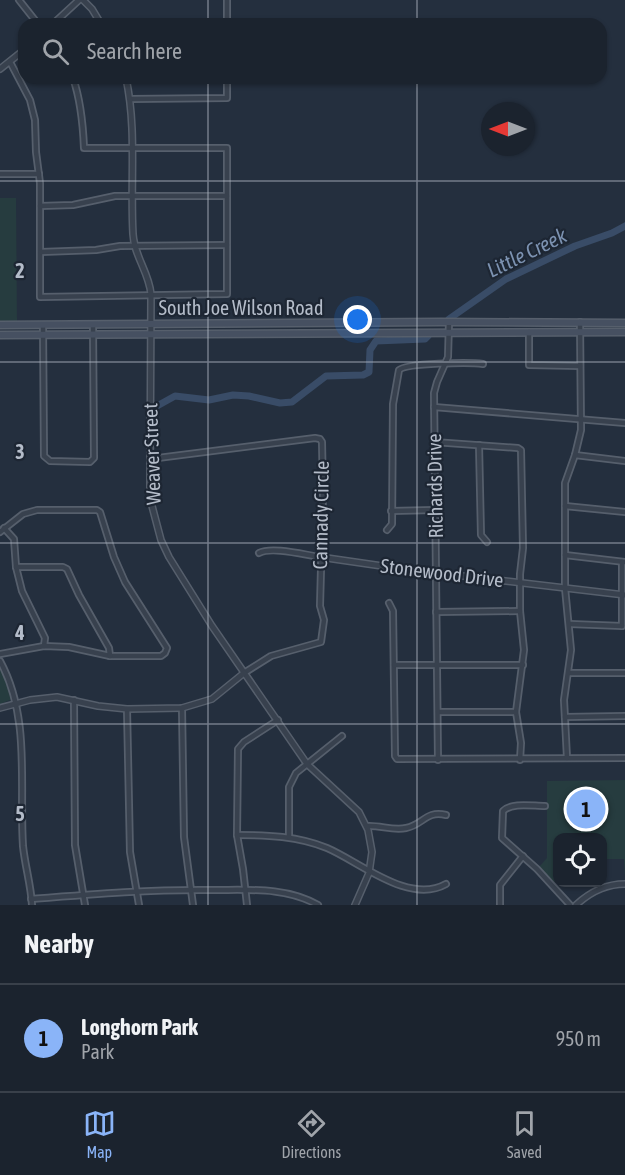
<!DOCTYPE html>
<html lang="en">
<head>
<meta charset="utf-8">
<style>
	:root { --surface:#1b232e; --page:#282f3a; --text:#f1f3f6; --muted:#a0a4aa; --line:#39404a; --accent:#8ab4f8 }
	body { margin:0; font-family:"Asap Condensed",sans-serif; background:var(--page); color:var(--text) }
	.controls { position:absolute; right:18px; bottom:18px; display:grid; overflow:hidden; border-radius:12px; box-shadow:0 2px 4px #0004 }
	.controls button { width:54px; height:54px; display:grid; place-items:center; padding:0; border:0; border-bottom:2px solid var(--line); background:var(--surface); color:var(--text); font:30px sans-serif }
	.compass { position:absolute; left:481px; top:102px; width:54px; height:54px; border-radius:50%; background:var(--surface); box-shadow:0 2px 4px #0004; rotate:270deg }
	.you { position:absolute; left:358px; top:320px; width:21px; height:21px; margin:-15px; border:4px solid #fff; border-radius:50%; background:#1a73e8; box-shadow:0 0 0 9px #1a73e833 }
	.badge { display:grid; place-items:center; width:39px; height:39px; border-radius:50%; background:var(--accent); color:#111; font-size:20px; font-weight:700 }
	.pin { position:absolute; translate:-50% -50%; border:3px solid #fff; box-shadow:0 2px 6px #0006 }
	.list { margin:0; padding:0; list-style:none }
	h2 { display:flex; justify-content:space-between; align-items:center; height:78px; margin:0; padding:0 24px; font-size:26px }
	h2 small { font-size:20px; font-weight:400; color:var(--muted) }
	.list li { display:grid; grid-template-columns:39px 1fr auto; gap:18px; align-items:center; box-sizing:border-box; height:108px; padding:0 24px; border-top:2px solid var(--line) }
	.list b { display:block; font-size:22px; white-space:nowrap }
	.list p { margin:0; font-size:20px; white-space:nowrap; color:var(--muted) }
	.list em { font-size:20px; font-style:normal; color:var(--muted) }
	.icon { flex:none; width:33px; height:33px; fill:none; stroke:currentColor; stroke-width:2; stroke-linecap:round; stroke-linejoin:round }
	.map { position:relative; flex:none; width:625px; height:905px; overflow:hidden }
	.search { position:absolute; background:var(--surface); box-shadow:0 2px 4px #0004; left:18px; right:18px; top:18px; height:66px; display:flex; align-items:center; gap:15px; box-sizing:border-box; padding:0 21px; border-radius:18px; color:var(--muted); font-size:22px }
	.sheet { height:186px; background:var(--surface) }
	nav { display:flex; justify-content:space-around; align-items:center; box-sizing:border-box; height:84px; border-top:2px solid var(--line); background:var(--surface); font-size:16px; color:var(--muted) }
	nav a { display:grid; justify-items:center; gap:3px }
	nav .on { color:var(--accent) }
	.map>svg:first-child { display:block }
</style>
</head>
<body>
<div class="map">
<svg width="625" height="905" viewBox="0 0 625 905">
	<rect width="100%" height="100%" fill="#242f3e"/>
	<g fill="#263c3f">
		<path d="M 0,198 L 16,198 L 17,321 L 0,321 Z"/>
		<path d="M 0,667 L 12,697 L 10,700 L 0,704 Z"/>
		<path d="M 625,780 L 625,877 L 624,859 L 603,859 L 602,838 L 558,838 L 557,879 L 554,882 L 539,867 L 547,858 L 547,781 Z"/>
	</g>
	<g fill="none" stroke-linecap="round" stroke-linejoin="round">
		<g stroke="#394c67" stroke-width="7">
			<path d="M 449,319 L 506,279 L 575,246 L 612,233 L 625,226"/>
			<path d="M 157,406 L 175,396 L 209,400 L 233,395 L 249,396 L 280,403 L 292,402 L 326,376 L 363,375 L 369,372 L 370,350 L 376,341 L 425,339 L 428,336"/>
		</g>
		<defs>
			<g id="minor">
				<path d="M 19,0 L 38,24"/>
				<path d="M 227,24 L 227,0"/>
				<path d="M 10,62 L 30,100 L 35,120 L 36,152 L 40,183 L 40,297 L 227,294 L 227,148 L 84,148 C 83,124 81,101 73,78"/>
				<path d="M 131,99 L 227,98 L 227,78"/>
				<path d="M 0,174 L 39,174"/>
				<path d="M 40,206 L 73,205 L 115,196 L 227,196"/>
				<path d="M 41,252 L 96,250 L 120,246 L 227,245"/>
				<path d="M 43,325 L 44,456 L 50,461 L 90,462 L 94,458 L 93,325"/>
				<path d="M 529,332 L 529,365 L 580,366"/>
				<path d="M 434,407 L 625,423"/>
				<path d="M 434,442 L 518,448 L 521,450 L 523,548 L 520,574 L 520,611 L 524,650 L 516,712 L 521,743 L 520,760"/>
				<path d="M 479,445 L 481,535 L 487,542"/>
				<path d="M 575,455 L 625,461"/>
				<path d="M 150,459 L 315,438 L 320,439 L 322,442 L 323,495 L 320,606 L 324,620 L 321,642 L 271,656 L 244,673"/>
				<path d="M 565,506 L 625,512"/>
				<path d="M 391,511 L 435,510"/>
				<path d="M 4,528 L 14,539 L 16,567 L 22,591 L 45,638 L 44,646"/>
				<path d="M 387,530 L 392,524 L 393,404 L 399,370 C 406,363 470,362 483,364"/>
				<path d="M 0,532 L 23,514 L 37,510 L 97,510 L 100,512 L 114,557 L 125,582 L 167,648 L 165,653 L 161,656 L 110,656 L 69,647 L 44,646 L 0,654"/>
				<path d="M 259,553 C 272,546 305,555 320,557"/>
				<path d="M 565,555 L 625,562"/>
				<path d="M 622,562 L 622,626"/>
				<path d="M 16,567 L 63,567 L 67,569 L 79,595 L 109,648 L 110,656"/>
				<path d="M 389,603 L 393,611 L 395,756 L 397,759 L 625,758"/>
				<path d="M 436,612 L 520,611"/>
				<path d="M 570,624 L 622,626"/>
				<path d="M 0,661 C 31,718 19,785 23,846 C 25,866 31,885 32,905"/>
				<path d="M 394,665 L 523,665"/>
				<path d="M 569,673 L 625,673"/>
				<path d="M 74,700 L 75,845 L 85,905"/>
				<path d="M 182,708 L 184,837 L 193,905"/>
				<path d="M 127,709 L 130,852 L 139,905"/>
				<path d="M 438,712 L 516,712"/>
				<path d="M 565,717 L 625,716"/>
				<path d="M 567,758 L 564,700 L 571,650 L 565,588 L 565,483 L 575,455 L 581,430 L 580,322"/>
				<path d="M 438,760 L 434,393 L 437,382 L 448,357 L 449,322"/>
				<path d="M 545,806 C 532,806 512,802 503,811 L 502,838 L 537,869 L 570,905"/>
				<path d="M 367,826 C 380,825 393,831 406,828 C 423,825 426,810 446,815"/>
				<path d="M 237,835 C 267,835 298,836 327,848 C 360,862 409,905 446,884"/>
				<path d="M 289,837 L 289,787 L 296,773 L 342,736"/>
				<path d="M 31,899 C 93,894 154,889 215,890 C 250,890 287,887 318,905"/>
				<path d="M 247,905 L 243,869 L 237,835 L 238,749 L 244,742 L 278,720"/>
				<path d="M 500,905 L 500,885 L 523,856"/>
			</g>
			<g id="tertiary">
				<path d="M 83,0 L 92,9 L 101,24"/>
				<path d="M 53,24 L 79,0"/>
				<path d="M 0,69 L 24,50"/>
				<path d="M 126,78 C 137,130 130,181 133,234 C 134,256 149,272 151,294 L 150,489 L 152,506 L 161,540 L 169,557 L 212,626 L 307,764 L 359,812 L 368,830 L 372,852 L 369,873 L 355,905"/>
				<path d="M 320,557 L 403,569 L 625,595"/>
				<path d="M 0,708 L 30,700 L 57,697 L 98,706 L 127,709 L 182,708 L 212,699 L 244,673"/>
				<path d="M 576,905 C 590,892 605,884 625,884"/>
			</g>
			<g id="secondary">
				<path d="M 0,325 L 441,322 L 625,323"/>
				<path d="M 0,335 L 625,332"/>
			</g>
		</defs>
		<use href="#minor" stroke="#565f6c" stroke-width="8"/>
		<use href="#tertiary" stroke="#565f6c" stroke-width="8"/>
		<use href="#secondary" stroke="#565f6c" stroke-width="9"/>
		<use href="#minor" stroke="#38414e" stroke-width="4.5"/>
		<use href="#tertiary" stroke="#38414e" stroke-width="5"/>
		<use href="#secondary" stroke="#465061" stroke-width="6"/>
	</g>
	<path fill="none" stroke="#b4bcc9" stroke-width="1.5" stroke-opacity="0.55" d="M 208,0 L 208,24M 417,0 L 417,24M 208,78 L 208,905M 417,78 L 417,905M 0,181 L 625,181M 0,362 L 625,362M 0,543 L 625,543M 0,724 L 625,724"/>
	<g text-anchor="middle" stroke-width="4.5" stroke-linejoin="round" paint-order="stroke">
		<g font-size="20" fill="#b4bcc9" stroke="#1d2633">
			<text x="241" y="315">South Joe Wilson Road</text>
			<text transform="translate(152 454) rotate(-92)" y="7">Weaver Street</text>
			<text transform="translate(435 486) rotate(-91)" y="7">Richards Drive</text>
			<text transform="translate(321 515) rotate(-89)" y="7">Cannady Circle</text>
			<text transform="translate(442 573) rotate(7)" y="7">Stonewood Drive</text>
		</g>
		<g font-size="21" font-style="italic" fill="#7c92b1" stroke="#1d2633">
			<text transform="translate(527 253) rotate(-26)" y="7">Little Creek</text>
		</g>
	</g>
	<g font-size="20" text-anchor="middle" font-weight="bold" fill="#b4bcc9" stroke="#1d2633" stroke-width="4.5" stroke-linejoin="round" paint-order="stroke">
		<text x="20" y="278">2</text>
		<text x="20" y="459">3</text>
		<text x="20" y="640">4</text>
		<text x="20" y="821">5</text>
	</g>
</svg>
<div class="controls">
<button><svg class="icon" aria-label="locate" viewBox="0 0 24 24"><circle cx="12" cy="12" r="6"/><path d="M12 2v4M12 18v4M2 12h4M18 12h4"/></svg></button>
</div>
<svg class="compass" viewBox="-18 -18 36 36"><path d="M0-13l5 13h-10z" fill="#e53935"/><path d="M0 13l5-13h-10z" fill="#a0a4aa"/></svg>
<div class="you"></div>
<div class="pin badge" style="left:586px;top:809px">1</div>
<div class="search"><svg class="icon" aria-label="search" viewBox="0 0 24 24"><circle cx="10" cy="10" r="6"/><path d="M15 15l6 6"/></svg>Search here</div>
</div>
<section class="sheet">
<h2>Nearby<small></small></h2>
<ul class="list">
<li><span class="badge">1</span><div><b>Longhorn Park</b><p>Park</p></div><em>950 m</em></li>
</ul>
</section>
<nav>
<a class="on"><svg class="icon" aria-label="map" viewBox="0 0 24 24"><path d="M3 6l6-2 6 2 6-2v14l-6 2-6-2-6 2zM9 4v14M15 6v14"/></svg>Map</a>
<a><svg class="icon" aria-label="directions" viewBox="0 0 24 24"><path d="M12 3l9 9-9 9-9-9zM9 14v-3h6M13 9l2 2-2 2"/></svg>Directions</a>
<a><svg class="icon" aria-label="saved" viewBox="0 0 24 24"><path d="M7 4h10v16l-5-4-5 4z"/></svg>Saved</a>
</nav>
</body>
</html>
